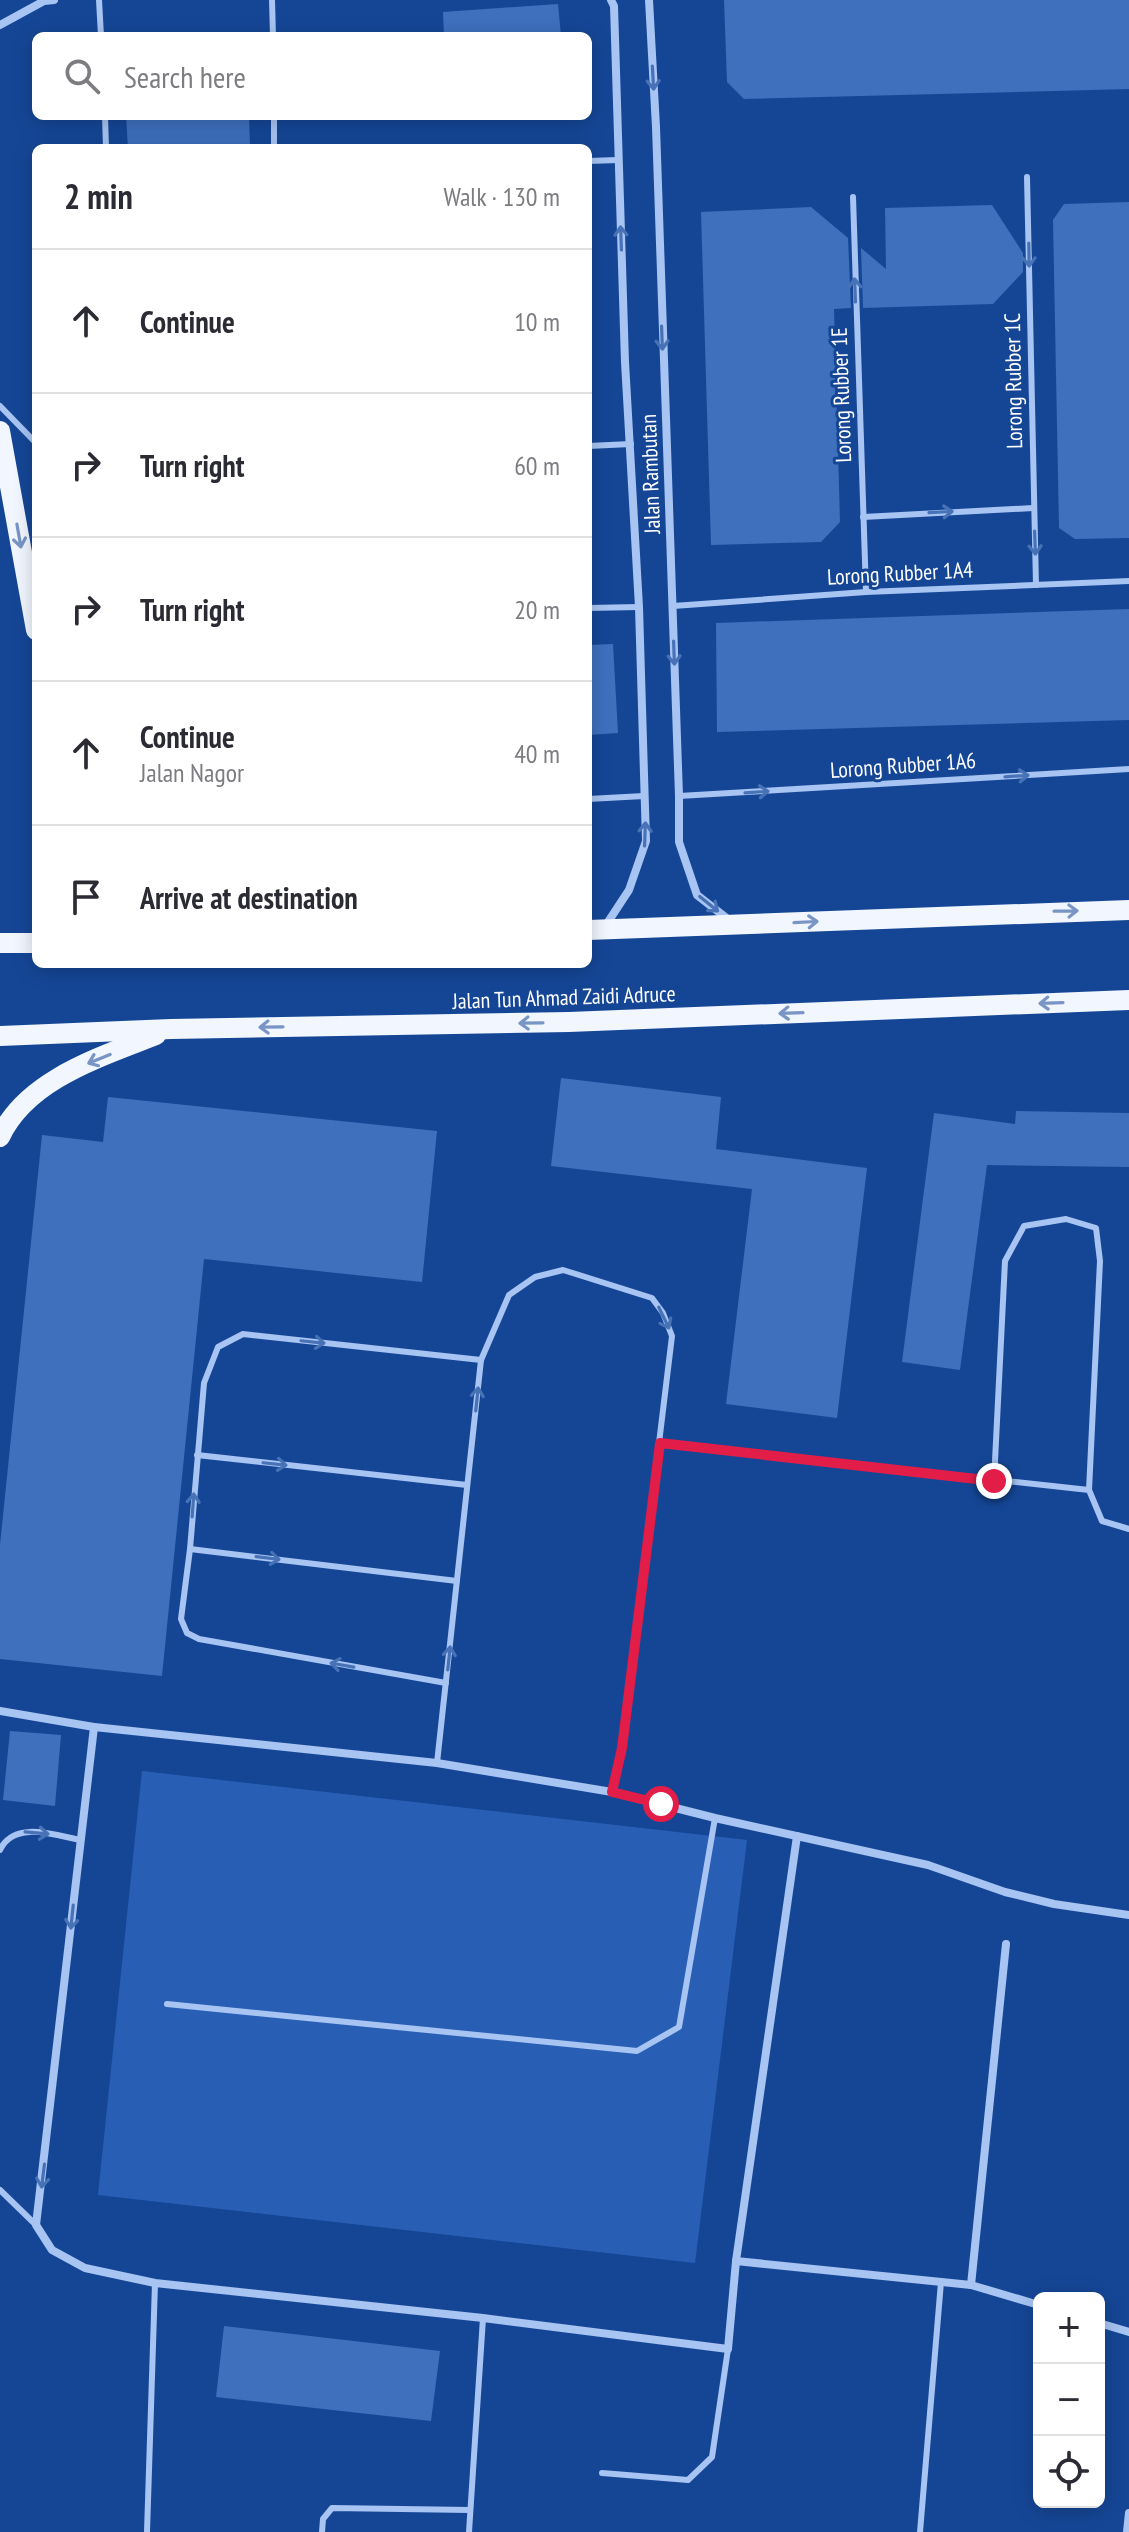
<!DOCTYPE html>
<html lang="en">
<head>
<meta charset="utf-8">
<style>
	:root { --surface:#fff; --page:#f2f2f3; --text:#2b2b33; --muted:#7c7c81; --line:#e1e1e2 }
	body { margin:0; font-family:"PT Sans Narrow",sans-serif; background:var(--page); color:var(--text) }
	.controls { position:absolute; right:24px; bottom:24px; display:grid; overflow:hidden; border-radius:12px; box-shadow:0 4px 20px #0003 }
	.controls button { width:72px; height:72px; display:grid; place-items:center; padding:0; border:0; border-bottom:2px solid var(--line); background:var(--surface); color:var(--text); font:40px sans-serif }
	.stop { position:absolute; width:24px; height:24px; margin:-18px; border:6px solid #e11d48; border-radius:50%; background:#fff }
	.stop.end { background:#e11d48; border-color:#fff; box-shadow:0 2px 8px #0008 }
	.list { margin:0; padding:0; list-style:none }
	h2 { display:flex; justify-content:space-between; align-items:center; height:104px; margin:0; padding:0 32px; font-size:34px }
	h2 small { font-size:26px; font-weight:400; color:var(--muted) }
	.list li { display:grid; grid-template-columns:52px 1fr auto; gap:24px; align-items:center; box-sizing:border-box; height:144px; padding:0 32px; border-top:2px solid var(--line) }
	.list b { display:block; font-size:30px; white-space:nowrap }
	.list p { margin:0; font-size:26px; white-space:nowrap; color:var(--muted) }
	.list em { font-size:26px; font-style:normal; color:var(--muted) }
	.icon { flex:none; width:44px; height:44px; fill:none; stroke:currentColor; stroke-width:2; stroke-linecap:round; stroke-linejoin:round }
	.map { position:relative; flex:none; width:1129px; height:2532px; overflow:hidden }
	.search { position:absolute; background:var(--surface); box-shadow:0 4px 20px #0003; left:32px; top:32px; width:560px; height:88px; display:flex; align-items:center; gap:20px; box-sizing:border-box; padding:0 28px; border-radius:12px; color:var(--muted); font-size:30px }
	.panel { position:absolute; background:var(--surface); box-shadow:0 4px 20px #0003; left:32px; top:144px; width:560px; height:824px; border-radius:12px }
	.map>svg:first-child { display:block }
</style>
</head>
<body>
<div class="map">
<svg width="1129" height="2532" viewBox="0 0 1129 2532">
	<rect width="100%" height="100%" fill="#154696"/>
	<path fill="#285fb5" d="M 142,1771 L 747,1840 L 695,2263 L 98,2195 Z"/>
	<g fill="#3e70be">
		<path d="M 724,0 L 1129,0 L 1129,89 L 744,99 L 727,82 Z"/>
		<path d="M 558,4 L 561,36 L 444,36 L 443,12 Z"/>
		<path d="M 126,116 L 249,116 L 250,148 L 128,148 Z"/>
		<path d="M 1129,202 L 1129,538 L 1075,539 L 1059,528 L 1053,220 L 1064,204 Z"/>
		<path d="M 992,205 L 1023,253 L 1023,272 L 993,304 L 863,308 L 861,248 L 886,269 L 885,208 Z"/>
		<path d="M 811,207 L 848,238 L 851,308 L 834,309 L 840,522 L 821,542 L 711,545 L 701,212 Z"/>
		<path d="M 1129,609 L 1129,720 L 717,732 L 716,623 Z"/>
		<path d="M 613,644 L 618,733 L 588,735 L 588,645 Z"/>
		<path d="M 561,1078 L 721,1097 L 716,1149 L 867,1168 L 837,1418 L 726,1404 L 752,1189 L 551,1166 Z"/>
		<path d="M 108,1097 L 437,1131 L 422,1282 L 204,1259 L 162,1676 L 0,1659 L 0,1545 L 42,1135 L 103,1142 Z"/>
		<path d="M 1016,1111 L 1129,1113 L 1129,1167 L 987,1165 L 960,1370 L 902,1362 L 934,1113 L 1015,1124 Z"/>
		<path d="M 10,1731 L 61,1735 L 55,1806 L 3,1800 Z"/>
		<path d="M 224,2326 L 440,2351 L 431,2421 L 216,2397 Z"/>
	</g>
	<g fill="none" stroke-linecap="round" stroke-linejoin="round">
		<g stroke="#a7c4f2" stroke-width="6">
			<path d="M 99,0 L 101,36"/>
			<path d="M 272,0 L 273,36"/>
			<path d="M 105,116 L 106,148"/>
			<path d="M 274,116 L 274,148"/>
			<path d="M 588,161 L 618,160"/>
			<path d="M 1027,177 L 1036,585"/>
			<path d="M 853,197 L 866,592"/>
			<path d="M 0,406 L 36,443"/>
			<path d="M 588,446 L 631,444"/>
			<path d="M 863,517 L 1033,508"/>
			<path d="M 673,606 L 866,592 L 1129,581"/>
			<path d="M 588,608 L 639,607"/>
			<path d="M 679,796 L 1129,769"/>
			<path d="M 588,799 L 644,796"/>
			<path d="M 660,1443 L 1089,1490 L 1102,1521 L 1129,1529"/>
			<path d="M 197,1455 L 467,1485"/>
			<path d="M 994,1481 L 1005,1261 L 1024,1226 L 1066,1219 L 1096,1228 L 1100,1261 L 1089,1490"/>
			<path d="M 190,1549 L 457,1581"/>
			<path d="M 446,1683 L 199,1639 L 187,1633 L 181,1619 L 190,1549 L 204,1383 L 218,1347 L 243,1334 L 481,1360"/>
			<path d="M 437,1763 L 481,1360 L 509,1295 L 535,1277 L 563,1270 L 652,1298 L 663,1313 L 672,1336 L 622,1748 L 612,1792"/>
			<path d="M 0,1850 C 14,1820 55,1835 80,1840"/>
			<path d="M 167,2004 L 637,2051 L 679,2027 L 715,1818"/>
			<path d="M 0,2190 L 36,2225"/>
			<path d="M 602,2473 L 688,2480 L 712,2457 L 728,2349"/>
			<path d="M 147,2532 L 155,2283"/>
			<path d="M 322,2532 L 323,2519 L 332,2508 L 470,2510"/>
			<path d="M 469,2532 L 483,2318"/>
			<path d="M 920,2532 L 941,2282"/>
		</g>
		<g stroke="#a7c4f2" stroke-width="8">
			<path d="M 649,0 L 656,127 L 679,796 L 679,842 L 697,895 L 729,920"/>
			<path d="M 0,25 L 44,1 L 54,0"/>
			<path d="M 606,925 L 629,890 L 646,841 L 639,607 L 625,362 L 614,6 L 611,0"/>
			<path d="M 0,1711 L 94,1727 L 437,1763 L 612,1792 L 715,1818 L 928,1865 L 1005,1892 L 1054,1904 L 1129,1915"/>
			<path d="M 94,1727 L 36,2225 L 52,2250 L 85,2268 L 155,2283 L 483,2318 L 728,2349 L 736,2261 L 797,1836"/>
			<path d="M 736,2261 L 971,2285 L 1039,2305"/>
			<path d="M 971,2285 L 1006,1944"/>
			<path d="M 1099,2323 L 1129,2332"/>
			<path d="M 1127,2532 L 1129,2513"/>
		</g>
		<g stroke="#f1f6ff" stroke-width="20">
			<path d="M 0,431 L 36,630"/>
			<path d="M 588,930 L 1129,910"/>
			<path d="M 0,943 L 36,943"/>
			<path d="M 0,1036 L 171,1029 L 569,1022 L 1129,1000"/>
			<path d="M 0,1137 C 27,1079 101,1057 156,1035"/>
		</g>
	</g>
	<defs><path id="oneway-shaft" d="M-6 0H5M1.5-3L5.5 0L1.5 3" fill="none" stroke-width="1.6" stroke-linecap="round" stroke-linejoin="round" transform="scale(2)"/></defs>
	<g stroke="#4872b6">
		<use href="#oneway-shaft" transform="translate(653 78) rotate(87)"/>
		<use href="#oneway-shaft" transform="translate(621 238) rotate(-92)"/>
		<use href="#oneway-shaft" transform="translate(1029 255) rotate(89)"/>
		<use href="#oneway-shaft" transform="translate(855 290) rotate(-92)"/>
		<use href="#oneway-shaft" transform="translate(662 338) rotate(88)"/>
		<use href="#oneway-shaft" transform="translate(941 512) rotate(-3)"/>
		<use href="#oneway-shaft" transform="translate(1035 543) rotate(88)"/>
		<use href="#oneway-shaft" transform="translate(674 653) rotate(88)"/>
		<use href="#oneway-shaft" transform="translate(1017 776) rotate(-4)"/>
		<use href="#oneway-shaft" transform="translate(757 792) rotate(-4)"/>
		<use href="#oneway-shaft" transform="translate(645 834) rotate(-88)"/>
		<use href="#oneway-shaft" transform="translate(709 904) rotate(39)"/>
		<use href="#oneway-shaft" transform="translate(664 1318) rotate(64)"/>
		<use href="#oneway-shaft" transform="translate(313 1342) rotate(6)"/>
		<use href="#oneway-shaft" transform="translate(477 1399) rotate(-84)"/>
		<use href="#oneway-shaft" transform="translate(275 1464) rotate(6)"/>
		<use href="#oneway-shaft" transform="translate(193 1505) rotate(-86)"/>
		<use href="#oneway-shaft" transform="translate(268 1558) rotate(7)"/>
		<use href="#oneway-shaft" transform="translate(449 1658) rotate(-84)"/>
		<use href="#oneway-shaft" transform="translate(342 1665) rotate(-170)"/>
		<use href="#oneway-shaft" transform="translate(37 1833) rotate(5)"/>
		<use href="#oneway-shaft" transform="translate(72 1917) rotate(96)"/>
		<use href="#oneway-shaft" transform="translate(43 2176) rotate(97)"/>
	</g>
	<g stroke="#7895c5">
		<use href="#oneway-shaft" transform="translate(19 536) rotate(80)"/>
		<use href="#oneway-shaft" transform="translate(1066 911) rotate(-1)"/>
		<use href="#oneway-shaft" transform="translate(806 922) rotate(-3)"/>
		<use href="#oneway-shaft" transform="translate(1051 1003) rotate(178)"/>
		<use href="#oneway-shaft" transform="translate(791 1013) rotate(178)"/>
		<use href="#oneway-shaft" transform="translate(531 1023) rotate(179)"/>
		<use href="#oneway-shaft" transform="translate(271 1027) rotate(179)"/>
		<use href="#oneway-shaft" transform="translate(99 1059) rotate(158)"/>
	</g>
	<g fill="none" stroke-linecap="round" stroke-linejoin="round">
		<path stroke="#e11d48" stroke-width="10" d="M 661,1804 L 612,1792 L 622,1748 L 660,1443 L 994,1481"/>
	</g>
	<g text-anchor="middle" stroke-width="6" stroke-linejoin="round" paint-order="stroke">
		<g font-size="22" fill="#fff" stroke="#154696">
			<text transform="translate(1013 381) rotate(-91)" y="8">Lorong Rubber 1C</text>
			<text transform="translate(841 395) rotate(-92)" y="8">Lorong Rubber 1E</text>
			<text transform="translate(650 474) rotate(-92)" y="8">Jalan Rambutan</text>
			<text transform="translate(900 573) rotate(-3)" y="8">Lorong Rubber 1A4</text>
			<text transform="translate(903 765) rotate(-4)" y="8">Lorong Rubber 1A6</text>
			<text transform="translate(564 997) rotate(-2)" y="8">Jalan Tun Ahmad Zaidi Adruce</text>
		</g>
	</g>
</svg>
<div class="controls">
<button>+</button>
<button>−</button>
<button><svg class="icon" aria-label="locate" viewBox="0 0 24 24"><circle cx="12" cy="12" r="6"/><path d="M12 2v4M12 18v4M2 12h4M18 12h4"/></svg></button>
</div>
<div class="stop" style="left:661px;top:1804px"></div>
<div class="stop end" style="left:994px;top:1481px"></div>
<div class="search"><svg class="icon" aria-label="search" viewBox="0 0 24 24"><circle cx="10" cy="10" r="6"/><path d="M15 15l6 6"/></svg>Search here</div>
<section class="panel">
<h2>2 min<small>Walk · 130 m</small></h2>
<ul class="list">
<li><svg class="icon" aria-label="ahead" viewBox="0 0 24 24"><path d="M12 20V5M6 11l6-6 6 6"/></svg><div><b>Continue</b></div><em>10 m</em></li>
<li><svg class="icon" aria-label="right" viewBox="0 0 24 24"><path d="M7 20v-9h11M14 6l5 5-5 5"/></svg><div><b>Turn right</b></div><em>60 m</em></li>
<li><svg class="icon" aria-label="right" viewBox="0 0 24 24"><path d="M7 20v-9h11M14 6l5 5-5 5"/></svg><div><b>Turn right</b></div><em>20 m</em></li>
<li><svg class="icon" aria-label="ahead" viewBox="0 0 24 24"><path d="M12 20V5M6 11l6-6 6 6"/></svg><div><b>Continue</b><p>Jalan Nagor</p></div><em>40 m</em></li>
<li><svg class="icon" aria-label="arrive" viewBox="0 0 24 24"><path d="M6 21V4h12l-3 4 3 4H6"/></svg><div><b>Arrive at destination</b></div></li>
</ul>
</section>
</div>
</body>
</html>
